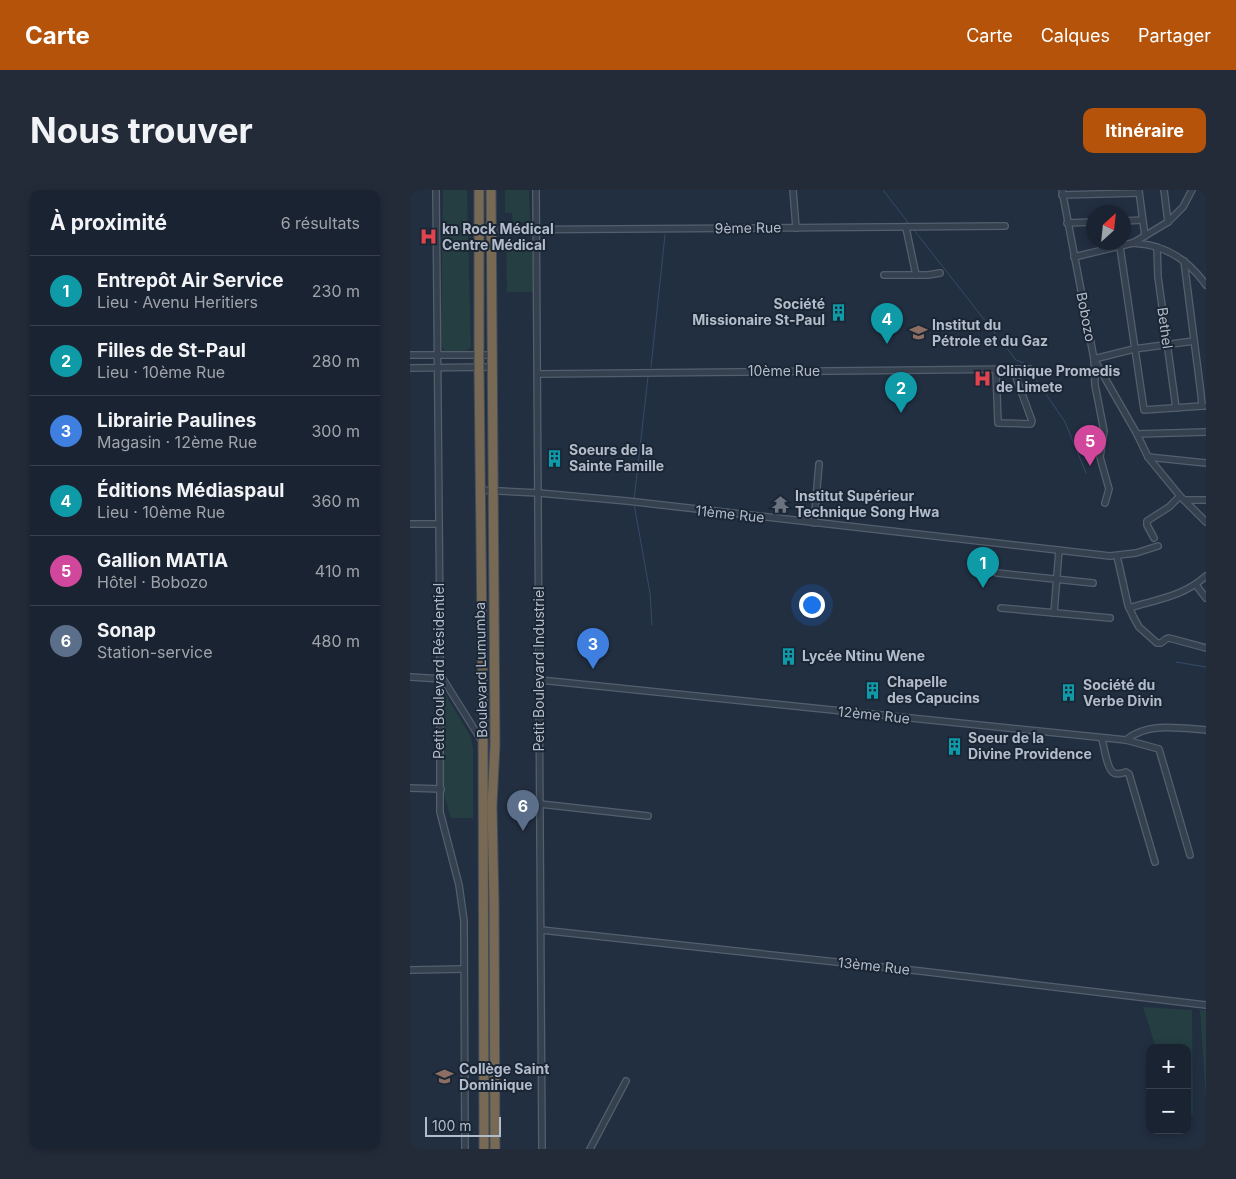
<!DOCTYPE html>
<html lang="fr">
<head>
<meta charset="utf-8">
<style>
	:root { --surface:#1a2331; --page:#232b39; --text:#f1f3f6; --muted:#9fa4ab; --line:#38404d; --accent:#b45309 }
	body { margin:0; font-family:Inter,sans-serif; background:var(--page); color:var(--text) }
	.controls { position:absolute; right:15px; bottom:15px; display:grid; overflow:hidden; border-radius:10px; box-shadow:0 2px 8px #0003 }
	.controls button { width:45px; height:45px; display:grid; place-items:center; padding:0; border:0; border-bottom:1px solid var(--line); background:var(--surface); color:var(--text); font:25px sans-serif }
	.compass { position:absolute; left:676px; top:15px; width:45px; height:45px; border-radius:50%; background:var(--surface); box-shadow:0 2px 8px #0003; rotate:27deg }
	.scale { position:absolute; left:15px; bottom:12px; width:76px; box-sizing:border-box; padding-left:5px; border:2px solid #b3bccb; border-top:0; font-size:14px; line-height:18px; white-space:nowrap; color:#b3bccb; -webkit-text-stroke:4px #1b2635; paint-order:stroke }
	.you { position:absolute; left:401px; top:414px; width:18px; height:18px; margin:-12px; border:4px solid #fff; border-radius:50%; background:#1a73e8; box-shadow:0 0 0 8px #1a73e833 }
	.badge { display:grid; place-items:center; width:32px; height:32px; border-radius:50%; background:var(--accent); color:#fff; font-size:16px; font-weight:700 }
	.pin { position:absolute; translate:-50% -41px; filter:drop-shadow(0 1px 2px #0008) }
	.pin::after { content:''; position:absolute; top:26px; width:18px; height:15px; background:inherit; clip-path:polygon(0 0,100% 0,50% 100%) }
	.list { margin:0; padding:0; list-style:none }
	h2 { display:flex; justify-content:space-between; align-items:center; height:65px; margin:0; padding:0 20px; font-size:21px }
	h2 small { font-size:16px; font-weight:400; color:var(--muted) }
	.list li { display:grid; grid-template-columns:32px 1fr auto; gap:15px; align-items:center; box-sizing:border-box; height:70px; padding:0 20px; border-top:1px solid var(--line) }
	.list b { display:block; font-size:19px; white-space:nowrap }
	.list p { margin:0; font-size:16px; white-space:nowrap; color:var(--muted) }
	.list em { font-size:16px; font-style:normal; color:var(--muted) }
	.map { position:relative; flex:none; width:796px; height:959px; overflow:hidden; border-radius:10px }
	header { display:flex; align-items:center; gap:30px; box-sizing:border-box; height:70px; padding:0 25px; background:var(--accent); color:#fff }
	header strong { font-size:24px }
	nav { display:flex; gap:28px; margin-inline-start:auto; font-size:18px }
	.intro { display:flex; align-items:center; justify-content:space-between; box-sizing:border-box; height:120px; padding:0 30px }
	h1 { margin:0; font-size:35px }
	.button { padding:12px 22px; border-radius:10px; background:var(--accent); color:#fff; font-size:18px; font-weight:700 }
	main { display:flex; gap:30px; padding:0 30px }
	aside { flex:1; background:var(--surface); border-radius:10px; box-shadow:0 2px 8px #0003 }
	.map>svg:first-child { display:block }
</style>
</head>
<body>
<header>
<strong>Carte</strong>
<nav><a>Carte</a><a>Calques</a><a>Partager</a></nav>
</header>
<div class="intro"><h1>Nous trouver</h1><a class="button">Itinéraire</a></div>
<main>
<aside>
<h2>À proximité<small>6 résultats</small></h2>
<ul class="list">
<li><span class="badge" style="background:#0f9aa8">1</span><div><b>Entrepôt Air Service</b><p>Lieu · Avenu Heritiers</p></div><em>230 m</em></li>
<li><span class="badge" style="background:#0f9aa8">2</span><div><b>Filles de St-Paul</b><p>Lieu · 10ème Rue</p></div><em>280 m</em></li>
<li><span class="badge" style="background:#3f7fe0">3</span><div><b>Librairie Paulines</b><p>Magasin · 12ème Rue</p></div><em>300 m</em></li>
<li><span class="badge" style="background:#0f9aa8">4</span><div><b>Éditions Médiaspaul</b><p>Lieu · 10ème Rue</p></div><em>360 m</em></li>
<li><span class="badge" style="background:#d1479c">5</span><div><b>Gallion MATIA</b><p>Hôtel · Bobozo</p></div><em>410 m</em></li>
<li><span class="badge" style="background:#5c6f8a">6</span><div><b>Sonap</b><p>Station-service</p></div><em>480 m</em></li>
</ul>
</aside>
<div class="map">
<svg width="796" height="959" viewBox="0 0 796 959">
	<rect width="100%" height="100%" fill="#222f41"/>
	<g fill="#243e41">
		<path d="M 33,0 L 57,0 L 61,157 L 55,162 L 34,162 L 31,152 Z"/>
		<path d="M 95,0 L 119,0 L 120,32 L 103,33 L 102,23 L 95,23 Z"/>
		<path d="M 96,50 L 122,50 L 123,102 L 97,102 Z"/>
		<path d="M 31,502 L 34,502 L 61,547 L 63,559 L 63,628 L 41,628 L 33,602 Z"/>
		<path d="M 733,817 L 782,820 L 783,924 L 777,924 L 777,858 L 746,858 Z"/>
		<path d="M 790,820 L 796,820 L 796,909 Z"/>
	</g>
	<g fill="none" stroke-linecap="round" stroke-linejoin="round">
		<g stroke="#344a69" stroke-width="1">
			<path d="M 473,0 L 500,35"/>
			<path d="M 504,40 L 606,170 L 614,173 L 617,176"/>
			<path d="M 241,177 L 255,45"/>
			<path d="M 621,182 L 655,232 L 676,283"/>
			<path d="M 224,310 L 238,187"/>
			<path d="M 224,314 L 240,403 L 242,435"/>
			<path d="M 766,472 L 796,477"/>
		</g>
		<defs>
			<g id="minor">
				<path d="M 26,0 L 30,440 L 30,622 L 49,695 L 54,731 L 55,959"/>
				<path d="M 126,0 L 132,959"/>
				<path d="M 383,0 L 386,38"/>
				<path d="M 652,0 L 684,169 L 685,195 L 694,241 L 690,267 L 699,299 L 695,313"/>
				<path d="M 754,0 L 758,32"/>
				<path d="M 729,1 L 735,46"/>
				<path d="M 652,5 L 729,3"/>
				<path d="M 714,31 L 732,30"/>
				<path d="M 657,33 L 684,32"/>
				<path d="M 496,38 L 506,85"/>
				<path d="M 81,40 L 595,36"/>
				<path d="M 723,53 C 730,54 739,54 746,57 C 767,63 784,78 796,95"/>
				<path d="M 710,57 L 734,220 L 792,216"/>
				<path d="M 747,57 L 748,87 L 766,218"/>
				<path d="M 664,67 L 723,53 L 758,32 L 773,17 L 782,0"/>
				<path d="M 774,71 L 791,204 L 792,216 L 794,216"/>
				<path d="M 474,85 L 518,85 L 530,83"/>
				<path d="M 0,165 L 82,165"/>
				<path d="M 684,169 L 727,244 L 738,267 L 770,306 L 796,332"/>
				<path d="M 684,169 L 724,159 L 784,151"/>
				<path d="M 0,178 L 82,177"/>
				<path d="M 586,180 L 588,233 L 621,234 L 622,231 L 603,179"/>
				<path d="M 128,184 L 620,179"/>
				<path d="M 727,244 L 796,242"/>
				<path d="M 738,267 L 796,273"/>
				<path d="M 70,300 L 129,303 L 217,311 L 700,366 L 726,363 L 748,356"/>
				<path d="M 774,310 L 796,310"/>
				<path d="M 404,333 L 409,274"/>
				<path d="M 0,334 L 28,334"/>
				<path d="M 744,348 L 737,335 L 737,331 L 759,317 L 770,306"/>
				<path d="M 707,366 L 718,415 L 724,428 L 729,437 L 747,453 L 751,453 L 756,449 L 759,448 L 796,458"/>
				<path d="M 587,383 L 683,393"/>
				<path d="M 786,395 L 796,408"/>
				<path d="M 591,418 L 700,428"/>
				<path d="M 719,418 C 748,409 772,407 796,386"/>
				<path d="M 644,423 L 649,360"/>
				<path d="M 0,487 L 33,489 L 73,553"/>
				<path d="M 130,490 L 716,550 L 749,559 L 780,665"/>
				<path d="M 692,549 C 694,556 697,580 704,583 C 708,585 713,583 716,582 L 719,584 L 745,672"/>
				<path d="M 716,550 C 738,532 769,538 796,540"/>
				<path d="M 0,598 L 31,599"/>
				<path d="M 130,614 L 238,626"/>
				<path d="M 131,740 L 510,781 L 796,815"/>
				<path d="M 0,780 L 54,779"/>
				<path d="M 180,959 L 216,891"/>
			</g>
			<g id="highway">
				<path d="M 69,0 L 69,177 L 73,529 L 74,959"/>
				<path d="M 81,0 L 85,555 L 82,616 L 84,712 L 85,959"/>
			</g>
		</defs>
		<use href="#minor" stroke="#545f6e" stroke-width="8"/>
		<use href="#highway" stroke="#414c5b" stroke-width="11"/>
		<use href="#minor" stroke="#364150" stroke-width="5.5"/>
		<use href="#highway" stroke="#776953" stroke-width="9"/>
	</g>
	<defs>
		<symbol id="hospital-bare" viewBox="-9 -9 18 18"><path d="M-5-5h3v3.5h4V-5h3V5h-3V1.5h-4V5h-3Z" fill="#e0444e" stroke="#1b2635" stroke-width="2.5" paint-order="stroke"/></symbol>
		<symbol id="building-bare" viewBox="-9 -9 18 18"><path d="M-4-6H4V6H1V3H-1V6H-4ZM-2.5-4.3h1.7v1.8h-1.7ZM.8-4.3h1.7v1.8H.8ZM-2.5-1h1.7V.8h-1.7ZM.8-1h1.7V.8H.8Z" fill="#0f9aa8" stroke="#1b2635" stroke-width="2.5" paint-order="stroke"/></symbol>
		<symbol id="university-bare" viewBox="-9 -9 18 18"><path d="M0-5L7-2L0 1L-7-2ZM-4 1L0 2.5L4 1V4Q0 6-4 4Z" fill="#8d6e63" stroke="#1b2635" stroke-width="2.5" paint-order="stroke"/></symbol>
		<symbol id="temple-bare" viewBox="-9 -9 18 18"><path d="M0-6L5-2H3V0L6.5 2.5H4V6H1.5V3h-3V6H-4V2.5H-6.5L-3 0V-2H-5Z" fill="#6b7280" stroke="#1b2635" stroke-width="2.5" paint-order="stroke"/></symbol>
		<symbol id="school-bare" viewBox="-9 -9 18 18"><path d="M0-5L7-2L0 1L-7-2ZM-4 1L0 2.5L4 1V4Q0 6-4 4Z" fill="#8d6e63" stroke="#1b2635" stroke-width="2.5" paint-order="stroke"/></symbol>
	</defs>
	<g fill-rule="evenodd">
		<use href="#hospital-bare" x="6" y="34" width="25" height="25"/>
		<use href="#building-bare" x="416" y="110" width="25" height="25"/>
		<use href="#university-bare" x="496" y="130" width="25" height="25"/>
		<use href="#hospital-bare" x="560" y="176" width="25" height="25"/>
		<use href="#building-bare" x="132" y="256" width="25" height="25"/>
		<use href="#temple-bare" x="358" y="302" width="25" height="25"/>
		<use href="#building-bare" x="366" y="454" width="25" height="25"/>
		<use href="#building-bare" x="450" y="488" width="25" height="25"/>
		<use href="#building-bare" x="646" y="490" width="25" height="25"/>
		<use href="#building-bare" x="532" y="544" width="25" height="25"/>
		<use href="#school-bare" x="22" y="874" width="25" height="25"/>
	</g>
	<g text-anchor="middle" stroke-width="4" stroke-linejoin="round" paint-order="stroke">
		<g font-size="14" fill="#b3bccb" stroke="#1b2635">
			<text transform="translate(338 38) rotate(-1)" y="5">9ème Rue</text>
			<text transform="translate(676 127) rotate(79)" y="5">Bobozo</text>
			<text transform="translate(755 138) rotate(82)" y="5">Bethel</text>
			<text x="374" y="186">10ème Rue</text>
			<text transform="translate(320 324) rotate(6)" y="5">11ème Rue</text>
			<text transform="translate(129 479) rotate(-90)" y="5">Petit Boulevard Industriel</text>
			<text transform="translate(71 480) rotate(-91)" y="5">Boulevard Lumumba</text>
			<text transform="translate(29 481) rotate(-90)" y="5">Petit Boulevard Résidentiel</text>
			<text transform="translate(464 525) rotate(6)" y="5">12ème Rue</text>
			<text transform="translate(464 776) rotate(6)" y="5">13ème Rue</text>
		</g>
		<g font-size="14" font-weight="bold" fill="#b3bccb" stroke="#1b2635" text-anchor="start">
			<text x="32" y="44">kn Rock Médical<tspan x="32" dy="16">Centre Médical</tspan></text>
			<text x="415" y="119" text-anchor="end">Société<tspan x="415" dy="16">Missionaire St-Paul</tspan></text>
			<text x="522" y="140">Institut du<tspan x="522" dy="16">Pétrole et du Gaz</tspan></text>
			<text x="586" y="186">Clinique Promedis<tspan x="586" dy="16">de Limete</tspan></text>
			<text x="159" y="265">Soeurs de la<tspan x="159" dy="16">Sainte Famille</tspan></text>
			<text x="385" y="311">Institut Supérieur<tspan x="385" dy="16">Technique Song Hwa</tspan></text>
			<text x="392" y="471">Lycée Ntinu Wene</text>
			<text x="477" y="497">Chapelle<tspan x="477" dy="16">des Capucins</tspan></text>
			<text x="673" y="500">Société du<tspan x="673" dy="16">Verbe Divin</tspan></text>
			<text x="558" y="553">Soeur de la<tspan x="558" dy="16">Divine Providence</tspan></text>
			<text x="49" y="884">Collège Saint<tspan x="49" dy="16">Dominique</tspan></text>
		</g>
	</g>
</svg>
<div class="controls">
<button>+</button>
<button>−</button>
</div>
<svg class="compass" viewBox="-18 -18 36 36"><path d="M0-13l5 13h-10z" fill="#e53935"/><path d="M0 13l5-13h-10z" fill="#9fa4ab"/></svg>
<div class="scale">100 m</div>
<div class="you"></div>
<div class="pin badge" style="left:573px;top:398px;background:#0f9aa8">1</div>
<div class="pin badge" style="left:491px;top:223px;background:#0f9aa8">2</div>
<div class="pin badge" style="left:183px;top:479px;background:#3f7fe0">3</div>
<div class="pin badge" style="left:477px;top:154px;background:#0f9aa8">4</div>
<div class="pin badge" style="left:680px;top:276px;background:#d1479c">5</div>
<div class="pin badge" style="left:113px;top:641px;background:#5c6f8a">6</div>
</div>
</main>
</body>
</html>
